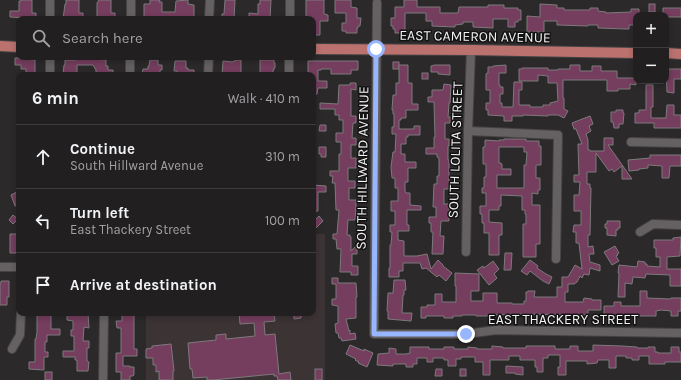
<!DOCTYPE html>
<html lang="en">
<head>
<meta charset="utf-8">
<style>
	:root { --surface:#211f20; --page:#292729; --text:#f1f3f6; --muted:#a2a2a5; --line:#3e3d3e }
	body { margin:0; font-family:Karla,sans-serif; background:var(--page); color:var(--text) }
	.controls { position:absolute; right:12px; top:12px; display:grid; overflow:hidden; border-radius:8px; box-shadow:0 2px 6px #0003 }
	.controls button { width:36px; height:36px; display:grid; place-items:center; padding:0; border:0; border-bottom:1px solid var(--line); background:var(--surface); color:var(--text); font:20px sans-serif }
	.stop { position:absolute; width:12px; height:12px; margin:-9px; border:3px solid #97b6fd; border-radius:50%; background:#fff }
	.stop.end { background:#97b6fd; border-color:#fff; box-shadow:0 1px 4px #0008 }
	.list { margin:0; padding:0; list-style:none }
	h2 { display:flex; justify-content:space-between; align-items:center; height:52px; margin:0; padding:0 16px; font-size:17px }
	h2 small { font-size:13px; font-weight:400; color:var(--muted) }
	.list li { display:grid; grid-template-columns:26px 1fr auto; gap:12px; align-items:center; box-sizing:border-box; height:64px; padding:0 16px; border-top:1px solid var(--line) }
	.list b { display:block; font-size:15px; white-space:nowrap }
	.list p { margin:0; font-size:13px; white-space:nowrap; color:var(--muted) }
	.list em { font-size:13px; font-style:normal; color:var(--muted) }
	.icon { flex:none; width:22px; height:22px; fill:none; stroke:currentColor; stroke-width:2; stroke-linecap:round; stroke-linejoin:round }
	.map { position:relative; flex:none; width:681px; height:380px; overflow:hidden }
	.search { position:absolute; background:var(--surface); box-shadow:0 2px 6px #0003; left:16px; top:16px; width:300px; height:44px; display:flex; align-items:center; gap:10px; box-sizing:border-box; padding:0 14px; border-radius:8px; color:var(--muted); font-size:15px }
	.panel { position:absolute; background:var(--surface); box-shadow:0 2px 6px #0003; left:16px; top:72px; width:300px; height:244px; border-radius:8px }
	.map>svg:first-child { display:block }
</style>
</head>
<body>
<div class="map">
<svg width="681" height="380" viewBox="0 0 681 380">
	<rect width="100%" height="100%" fill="#2c292a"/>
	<path fill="#3c3335" d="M 313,234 L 325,234 L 325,380 L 146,380 L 146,313 L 313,313 Z"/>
	<g fill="#753d5e" stroke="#7d7a7c" fill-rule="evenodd">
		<path d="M 21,0 L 32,0 L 32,13 L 36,13 L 36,18 L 26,19 L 26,18 L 10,17 L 10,11 L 19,11 L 19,1 L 21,1 Z"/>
		<path d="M 66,0 L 79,0 L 79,13 L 83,13 L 83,19 L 63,19 L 65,4 L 66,4 Z"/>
		<path d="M 99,0 L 111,0 L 111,13 L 115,13 L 115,19 L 97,19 L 97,3 Z"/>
		<path d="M 150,0 L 160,0 L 159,2 L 162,2 L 162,12 L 175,12 L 176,1 L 188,0 L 188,4 L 194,5 L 194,19 L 144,19 L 144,4 L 150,4 Z"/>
		<path d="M 225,0 L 235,0 L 234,19 L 222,19 L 222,14 L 224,14 Z"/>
		<path d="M 260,0 L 271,0 L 270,19 L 249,19 L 249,13 L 258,14 L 258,4 L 260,4 Z"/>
		<path d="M 306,0 L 324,0 L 324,14 L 328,15 L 328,21 L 320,21 L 320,35 L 313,35 L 313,19 L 306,19 Z"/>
		<path d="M 335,0 L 351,0 L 351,7 L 357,8 L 357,18 L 361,18 L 360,26 L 358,26 L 358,28 L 357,28 L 357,33 L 346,33 L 346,31 L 342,31 L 342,23 L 346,23 L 346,13 L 335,13 Z"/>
		<path d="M 404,0 L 417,0 L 417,7 L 440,7 L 440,13 L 458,13 L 459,7 L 488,7 L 488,5 L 504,5 L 504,8 L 518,8 L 518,10 L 521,10 L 521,20 L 518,20 L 518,22 L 515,22 L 515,27 L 508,27 L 508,19 L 493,19 L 493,28 L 473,27 L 473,22 L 463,22 L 463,24 L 455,25 L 455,27 L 432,26 L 432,21 L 426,21 L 426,13 L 405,13 L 405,33 L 395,33 L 395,29 L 393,29 L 393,26 L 391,26 L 391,18 L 395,18 L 395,7 L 404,7 Z"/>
		<path d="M 540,4 L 557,5 L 557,8 L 564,8 L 564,10 L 590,10 L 590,8 L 598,8 L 598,11 L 606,12 L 606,13 L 631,12 L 631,9 L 639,9 L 639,15 L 636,15 L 636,25 L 629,25 L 629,29 L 626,29 L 598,28 L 598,25 L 588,25 L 588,26 L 557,25 L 557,21 L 544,21 L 544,32 L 527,32 L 527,16 L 540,17 Z"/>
		<rect x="649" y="4" width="6" height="8"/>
		<path d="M 663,8 L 681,8 L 681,17 L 666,17 L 666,15 L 663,15 Z"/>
		<path d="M 15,58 L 22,58 L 22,59 L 35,60 L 35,75 L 26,75 L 26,69 L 21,69 L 21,65 L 15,65 Z"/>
		<path d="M 76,58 L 106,60 L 106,66 L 108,66 L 108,70 L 113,70 L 113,75 L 96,74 L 96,70 L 93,65 L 77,65 L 77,75 L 63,75 L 64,65 L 65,65 L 65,60 L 76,60 Z"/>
		<path d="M 150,60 L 158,60 L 158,65 L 162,65 L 162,70 L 160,70 L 160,75 L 142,75 L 143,69 L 148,69 L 148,66 L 149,66 Z"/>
		<path d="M 235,60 L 241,60 L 241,75 L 222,75 L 223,61 L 232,62 L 235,61 Z"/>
		<path d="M 260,60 L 274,60 L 274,63 L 275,63 L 275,68 L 274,68 L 274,70 L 273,70 L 273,75 L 260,75 Z"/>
		<path d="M 175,61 L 186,61 L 186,68 L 188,68 L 188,70 L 194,70 L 194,75 L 177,75 L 177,71 L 174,71 Z"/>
		<path d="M 308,61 L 358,61 L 358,70 L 351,70 L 351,74 L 331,74 L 331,69 L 321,69 L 321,70 L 318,70 L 318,81 L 327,81 L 327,88 L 318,88 L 317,94 L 313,94 L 313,75 L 308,75 Z"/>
		<rect x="393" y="62" width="6" height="7"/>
		<path d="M 399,65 L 408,65 L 408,83 L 412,83 L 412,104 L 418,104 L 418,110 L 406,110 L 406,118 L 401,118 L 401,120 L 399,120 L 399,129 L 414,129 L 414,126 L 420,126 L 420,135 L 408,135 L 408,137 L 406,137 L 406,144 L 401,144 L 401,154 L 405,154 L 405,162 L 416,162 L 416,168 L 408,168 L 408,182 L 405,182 L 405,191 L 406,193 L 410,193 L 410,205 L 421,206 L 421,210 L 407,210 L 407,225 L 409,225 L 409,231 L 398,231 L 398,240 L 404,241 L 404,256 L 417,256 L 427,254 L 431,269 L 438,260 L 443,265 L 443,266 L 452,273 L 446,281 L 439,275 L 437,277 L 426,268 L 422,269 L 420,263 L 403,263 L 403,271 L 399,271 L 399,277 L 389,277 L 389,268 L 390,268 L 390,245 L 391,245 L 392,232 L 390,232 L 390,225 L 395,225 L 395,211 L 391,211 L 391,201 L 398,201 L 398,188 L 395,188 L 395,178 L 392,178 L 391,167 L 393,152 L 395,152 L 396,134 L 392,134 L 392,127 L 394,127 L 394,114 L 393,114 L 393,110 L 392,110 L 393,95 L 396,95 L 396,83 L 399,83 Z"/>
		<path d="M 435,65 L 450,65 L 450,75 L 438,74 L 438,72 L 431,72 L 431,66 Z"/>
		<path d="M 506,65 L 506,73 L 499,73 L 499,85 L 500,85 L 500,87 L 503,87 L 503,94 L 500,94 L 500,103 L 502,103 L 502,107 L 513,107 L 514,82 L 522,82 L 522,90 L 519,90 L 519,105 L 530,105 L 530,107 L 543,107 L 543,105 L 550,105 L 550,103 L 558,101 L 557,83 L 548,83 L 548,76 L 538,75 L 538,81 L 519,81 L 519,69 L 522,69 L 522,68 L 548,68 L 548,70 L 558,70 L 558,69 L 570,69 L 570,65 L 580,65 L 580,71 L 592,71 L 592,66 L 601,66 L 601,71 L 617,71 L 617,78 L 636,78 L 636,85 L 630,84 L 630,89 L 618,89 L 618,91 L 607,91 L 607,80 L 563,80 L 563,98 L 564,98 L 564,109 L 568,111 L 564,118 L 558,115 L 548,115 L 548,116 L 523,115 L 523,116 L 512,116 L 512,121 L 504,121 L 504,116 L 488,115 L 488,110 L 486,110 L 486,103 L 490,103 L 490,90 L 486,90 L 486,74 L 487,73 L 488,73 L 488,67 L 493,67 L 493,66 Z"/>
		<path d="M 666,69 L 681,69 L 681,79 L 674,79 L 674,93 L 667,92 Z"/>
		<rect x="422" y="73" width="6" height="6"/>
		<path d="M 350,83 L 356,83 L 356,90 L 351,89 L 351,116 L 356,116 L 356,123 L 353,123 L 352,138 L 356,138 L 356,145 L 351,145 L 351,158 L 356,158 L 356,168 L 348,168 L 348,181 L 355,181 L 355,188 L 349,188 L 349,200 L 356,200 L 356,207 L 355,220 L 348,220 L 347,235 L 350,235 L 350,237 L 351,237 L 351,251 L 357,245 L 357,254 L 352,254 L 352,266 L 358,266 L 358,275 L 351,275 L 351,272 L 340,272 L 341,249 L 337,249 L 336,239 L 333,239 L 333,234 L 337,234 L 339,210 L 336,210 L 335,183 L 332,183 L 333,176 L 330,176 L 330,171 L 339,171 L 339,154 L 341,154 L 341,142 L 336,142 L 336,133 L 343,133 L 343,120 L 339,120 L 339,115 L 335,115 L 335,109 L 320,109 L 320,103 L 338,104 L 339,85 L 350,85 Z"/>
		<path d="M 444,84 L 451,85 L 450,103 L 449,103 L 448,117 L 450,117 L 450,123 L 445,123 L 445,139 L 449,139 L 449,146 L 448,146 L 448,160 L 449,160 L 449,189 L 444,189 L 444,204 L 449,204 L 449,221 L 441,221 L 440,236 L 444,236 L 443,254 L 432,254 L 433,232 L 431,232 L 431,223 L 429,223 L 429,217 L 436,217 L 436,207 L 433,207 L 434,184 L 437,184 L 437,176 L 439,176 L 439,158 L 437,157 L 437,154 L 426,154 L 426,148 L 434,148 L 434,137 L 435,137 L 434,102 L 428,102 L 428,97 L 432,97 L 432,90 L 443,90 Z"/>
		<path d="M 646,85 L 653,85 L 653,107 L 651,107 L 651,118 L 666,118 L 667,105 L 674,105 L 674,115 L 681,115 L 681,128 L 654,128 L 654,123 L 635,123 L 635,113 L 639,113 L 639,110 L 646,110 Z"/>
		<path d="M 616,110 L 623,110 L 623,113 L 624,113 L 623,124 L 619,124 L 619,128 L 614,128 L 613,122 L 611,122 L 611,112 L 616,112 Z"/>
		<path d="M 590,116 L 593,124 L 589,126 L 591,131 L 586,134 L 588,140 L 588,150 L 590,150 L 590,151 L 604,151 L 604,138 L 613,138 L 613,145 L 608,145 L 632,179 L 622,179 L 622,166 L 614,172 L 612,169 L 609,171 L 596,153 L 596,172 L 587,172 L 587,184 L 590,184 L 590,188 L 591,188 L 590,235 L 588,235 L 588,247 L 593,246 L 594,254 L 589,254 L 590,262 L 600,265 L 600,271 L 590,268 L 589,275 L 584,274 L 582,278 L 580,276 L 577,282 L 574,284 L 568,284 L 568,292 L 565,292 L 565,302 L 583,302 L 584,298 L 592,299 L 592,300 L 601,300 L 601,310 L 588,310 L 588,315 L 525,314 L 488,315 L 488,316 L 476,316 L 476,315 L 462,315 L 462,316 L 453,316 L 453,318 L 444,318 L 444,316 L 426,316 L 426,318 L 421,318 L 421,307 L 427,307 L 427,305 L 435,305 L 435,294 L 442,294 L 442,302 L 456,302 L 456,286 L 455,286 L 455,273 L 479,274 L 479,291 L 471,291 L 471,301 L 483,301 L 483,293 L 497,293 L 497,303 L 512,303 L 512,304 L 524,304 L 524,301 L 526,301 L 526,292 L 528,292 L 528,291 L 535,291 L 534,297 L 557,297 L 557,287 L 562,287 L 562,277 L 568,277 L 575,265 L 582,269 L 579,243 L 576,243 L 576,232 L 573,232 L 574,225 L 581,225 L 581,211 L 574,211 L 574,195 L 579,195 L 580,182 L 574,182 L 574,175 L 579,175 L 578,144 L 582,144 L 576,129 L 574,129 L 572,123 Z"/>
		<path d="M 320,125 L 326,125 L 326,131 L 319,131 Z"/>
		<path d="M 504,139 L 526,139 L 526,141 L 539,141 L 539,146 L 541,146 L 541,165 L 536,165 L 536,178 L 540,178 L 540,190 L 538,190 L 538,194 L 532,193 L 532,205 L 540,205 L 540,244 L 536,244 L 536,257 L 523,257 L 523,224 L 526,224 L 526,214 L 525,214 L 525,210 L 522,210 L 522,196 L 501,195 L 501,206 L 499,206 L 499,210 L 489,210 L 489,222 L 502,223 L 502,235 L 499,235 L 499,255 L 489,255 L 489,233 L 484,233 L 484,223 L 482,223 L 482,214 L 480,214 L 480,206 L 486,206 L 486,193 L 482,193 L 482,188 L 484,188 L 484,177 L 486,177 L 486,164 L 483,164 L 483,147 L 485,147 L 485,140 L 499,141 L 499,140 L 504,140 ZM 499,147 L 524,147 L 524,152 L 527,152 L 526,165 L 524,165 L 524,188 L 497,188 L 497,175 L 511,175 L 511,169 L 502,169 L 502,164 L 501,164 L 501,163 L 499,163 Z"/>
		<path d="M 319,147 L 326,147 L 326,157 L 321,157 L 321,154 L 319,154 Z"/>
		<path d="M 650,155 L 681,155 L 681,166 L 670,166 L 669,178 L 662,178 L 662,166 L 648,165 L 648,168 L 639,169 L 639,170 L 629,171 L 628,160 L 650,158 Z"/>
		<path d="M 313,185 L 326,186 L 326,192 L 318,192 L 318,211 L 313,211 Z"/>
		<path d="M 19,191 L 19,204 L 15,206 L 11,195 Z"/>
		<path d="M 13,215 L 18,219 L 13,224 L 9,220 Z"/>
		<path d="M 319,216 L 323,221 L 313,231 L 313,222 Z"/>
		<path d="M 607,221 L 620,221 L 620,228 L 618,228 L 618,230 L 616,230 L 616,236 L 607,235 L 607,228 L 605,228 L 605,224 L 607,224 Z"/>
		<path d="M 10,234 L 18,234 L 18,240 L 19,240 L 19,253 L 10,253 Z"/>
		<path d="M 681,237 L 680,256 L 667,257 L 667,269 L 681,269 L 681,286 L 670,286 L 670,275 L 646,274 L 645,278 L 633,277 L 632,284 L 625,283 L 625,297 L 618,297 L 619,273 L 618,273 L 619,265 L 637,267 L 638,261 L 645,262 L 645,264 L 647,264 L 647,266 L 660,267 L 660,257 L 656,257 L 656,248 L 654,248 L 654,240 L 673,240 L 673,238 Z"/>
		<path d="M 615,246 L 619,253 L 617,254 L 618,255 L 616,256 L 619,261 L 612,265 L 604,252 Z"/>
		<path d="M 505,253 L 512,253 L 511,270 L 504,270 Z"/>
		<path d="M 530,260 L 538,266 L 537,268 L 546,274 L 552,277 L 549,284 L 543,281 L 530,271 L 527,275 L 521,271 Z"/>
		<path d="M 493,261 L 499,269 L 494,274 L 497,278 L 496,279 L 489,285 L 477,270 L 483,266 L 484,268 Z"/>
		<path d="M 332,278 L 338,278 L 338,283 L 356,283 L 357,297 L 356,297 L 356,318 L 346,319 L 349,331 L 350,330 L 350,334 L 355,333 L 356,339 L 342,341 L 341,338 L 339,338 L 338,333 L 336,333 L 335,324 L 338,323 L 338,306 L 332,305 L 332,299 L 336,299 L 336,284 L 332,284 Z"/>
		<path d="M 394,280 L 405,280 L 406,290 L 404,290 L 404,295 L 403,295 L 402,313 L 412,313 L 411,321 L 388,319 L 388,311 L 387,311 L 388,293 L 393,293 Z"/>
		<path d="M 1,281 L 9,281 L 9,297 L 7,297 L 7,305 L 0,305 L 0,283 L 1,283 Z"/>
		<path d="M 640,291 L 647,291 L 647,298 L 671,299 L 671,298 L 681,298 L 681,311 L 678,311 L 678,316 L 671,316 L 671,311 L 661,310 L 656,311 L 656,316 L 604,316 L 604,306 L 614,306 L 614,302 L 621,302 L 621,306 L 640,306 Z"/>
		<path d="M 37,313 L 51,313 L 51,329 L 60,329 L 60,335 L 47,335 L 47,342 L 45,342 L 45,352 L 48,352 L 48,357 L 44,357 L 44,370 L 29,369 L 29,362 L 35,362 L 35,339 L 36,339 L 37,332 Z"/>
		<path d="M 67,313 L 88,313 L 89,328 L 84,327 L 83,341 L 89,341 L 89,348 L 87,348 L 87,361 L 89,362 L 88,371 L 77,371 L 77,360 L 75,360 L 75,357 L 63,357 L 63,351 L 74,351 L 74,336 L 71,336 L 71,330 L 73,330 L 73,321 L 67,320 Z"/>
		<path d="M 122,313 L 134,313 L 134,349 L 137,349 L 137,356 L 123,356 L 123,366 L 130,366 L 130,367 L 134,367 L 134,375 L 133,376 L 130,376 L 130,380 L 121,380 L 121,372 L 116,372 L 116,353 L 121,353 L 121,328 L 117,328 L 116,321 L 122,321 Z"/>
		<path d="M 239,313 L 274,313 L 275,321 L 264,322 L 265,335 L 275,334 L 279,374 L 290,372 L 291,380 L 278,380 L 277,376 L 274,376 L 274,374 L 213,380 L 207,380 L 207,377 L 193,378 L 192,369 L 190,369 L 188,343 L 216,340 L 216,335 L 226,334 L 226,339 L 255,336 L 254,323 L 240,324 Z"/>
		<path d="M 294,313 L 301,313 L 301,318 L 294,319 Z"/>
		<path d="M 171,344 L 174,371 L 173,371 L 173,380 L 159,380 L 159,371 L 156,372 L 156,365 L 153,365 L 153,358 L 146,358 L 146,349 L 152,348 L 152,346 Z"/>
		<path d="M 350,345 L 364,351 L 364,349 L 373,353 L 367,367 L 358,363 L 359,362 L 355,360 L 356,359 L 346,354 Z"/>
		<path d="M 593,345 L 622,346 L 637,347 L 637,348 L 648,348 L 648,347 L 655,347 L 655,352 L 658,352 L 658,353 L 671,353 L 671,347 L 679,347 L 679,352 L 681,352 L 681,362 L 665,362 L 665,364 L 649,364 L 649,356 L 639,356 L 639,360 L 632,360 L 632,358 L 626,358 L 626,356 L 616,356 L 616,368 L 609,368 L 609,360 L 598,360 L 597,363 L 587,364 L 587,361 L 566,361 L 566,375 L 558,375 L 558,367 L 560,367 L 560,355 L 548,355 L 548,358 L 543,358 L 543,372 L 537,372 L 537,367 L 535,367 L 535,360 L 520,360 L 520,356 L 509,356 L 509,360 L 490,360 L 490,375 L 483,375 L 483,362 L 475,362 L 475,357 L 461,357 L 461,359 L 456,359 L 456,366 L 448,366 L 448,360 L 444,360 L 444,358 L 433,358 L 433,362 L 427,362 L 427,358 L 417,358 L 417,364 L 413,364 L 413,367 L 406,367 L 406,364 L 393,364 L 393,366 L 377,365 L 378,354 L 389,353 L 389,348 L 396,349 L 396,354 L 406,354 L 410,353 L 410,347 L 429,347 L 429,349 L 444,349 L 444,347 L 454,347 L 454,349 L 468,349 L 468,347 L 477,348 L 477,349 L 492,349 L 492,346 L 503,347 L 503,348 L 526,348 L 526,346 L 555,346 L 555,349 L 570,349 L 570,346 L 578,346 L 578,351 L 593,351 Z"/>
		<path d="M 506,366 L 523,367 L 523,375 L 515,374 L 515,373 L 506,373 Z"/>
		<rect x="315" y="369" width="7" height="11"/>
		<path d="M 436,369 L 442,369 L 442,376 L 435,376 Z"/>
		<rect x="460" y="369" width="6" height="7"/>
		<rect x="45" y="372" width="7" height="8"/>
	</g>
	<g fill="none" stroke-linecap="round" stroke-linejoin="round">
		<defs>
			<g id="minor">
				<path d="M 131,0 L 131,19"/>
				<path d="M 290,0 L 290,19"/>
				<path d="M 377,3 L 374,334 L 466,334 L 496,330 L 681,333"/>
				<path d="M 50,19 L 50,0"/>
				<path d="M 209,19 L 210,0"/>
				<path d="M 50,75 L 50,57"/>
				<path d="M 130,75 L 130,57"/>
				<path d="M 208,75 L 209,57"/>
				<path d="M 289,75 L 289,57"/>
				<path d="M 468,131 L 558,135 L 556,259"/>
				<path d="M 631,142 L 681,143"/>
				<path d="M 640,232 L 653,224 L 681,225"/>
				<path d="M 466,252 L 468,131 L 471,50"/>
				<path d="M 0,267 L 19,267"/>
				<path d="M 12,349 L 20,335 L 21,313"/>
				<path d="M 103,380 L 104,313"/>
			</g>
			<g id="major">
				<path d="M 0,46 L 19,47"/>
				<path d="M 313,49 L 471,50 L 636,53"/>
				<path d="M 666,53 L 681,54"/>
			</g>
		</defs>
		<use href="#minor" stroke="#454444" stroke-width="10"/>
		<use href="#major" stroke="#454444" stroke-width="12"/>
		<use href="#minor" stroke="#656162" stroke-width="8"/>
		<use href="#major" stroke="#bb726f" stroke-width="10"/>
	</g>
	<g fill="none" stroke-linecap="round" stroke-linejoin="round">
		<path stroke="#97b6fd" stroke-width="5" d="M 376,49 L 374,334 L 466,334"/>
	</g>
	<g text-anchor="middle" stroke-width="3" stroke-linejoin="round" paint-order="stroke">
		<g font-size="14" fill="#f4f3f3" stroke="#131212">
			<text transform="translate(475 36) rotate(1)" y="5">EAST CAMERON AVENUE</text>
			<text transform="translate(455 150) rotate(-88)" y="5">SOUTH LOLITA STREET</text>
			<text transform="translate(362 168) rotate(-89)" y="5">SOUTH HILLWARD AVENUE</text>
			<text x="563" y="324">EAST THACKERY STREET</text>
		</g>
	</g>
</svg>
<div class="controls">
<button>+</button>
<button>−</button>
</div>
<div class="stop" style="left:376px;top:49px"></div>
<div class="stop end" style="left:466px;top:334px"></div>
<div class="search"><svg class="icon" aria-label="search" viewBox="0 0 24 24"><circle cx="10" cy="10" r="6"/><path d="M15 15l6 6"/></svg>Search here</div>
<section class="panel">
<h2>6 min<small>Walk · 410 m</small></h2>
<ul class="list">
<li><svg class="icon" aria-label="ahead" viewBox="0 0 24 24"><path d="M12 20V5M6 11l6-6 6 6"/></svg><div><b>Continue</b><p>South Hillward Avenue</p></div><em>310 m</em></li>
<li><svg class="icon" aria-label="left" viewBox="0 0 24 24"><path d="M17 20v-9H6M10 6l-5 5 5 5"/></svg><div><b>Turn left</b><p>East Thackery Street</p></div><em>100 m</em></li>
<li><svg class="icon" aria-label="arrive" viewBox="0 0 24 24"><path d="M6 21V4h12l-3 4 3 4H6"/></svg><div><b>Arrive at destination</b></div></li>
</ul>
</section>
</div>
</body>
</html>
